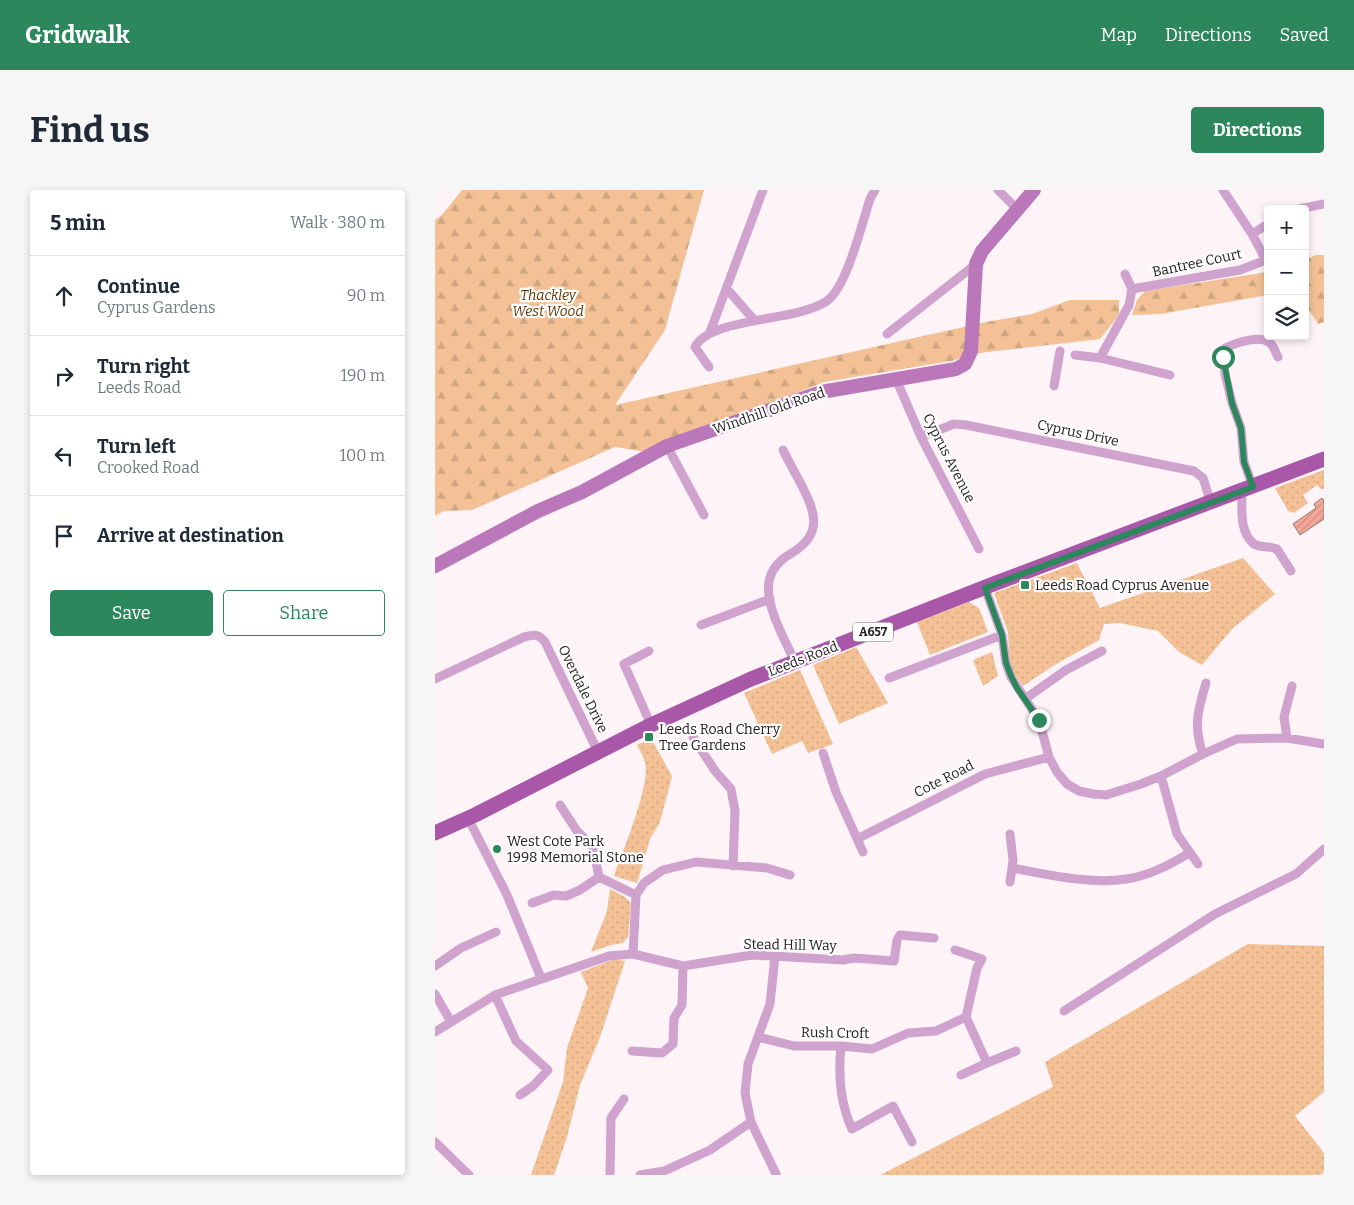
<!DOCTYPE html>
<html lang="en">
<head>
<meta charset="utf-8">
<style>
  body { margin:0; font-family:Bitter,serif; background:#f6f6f7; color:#1f2937 }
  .controls { position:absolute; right:15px; top:15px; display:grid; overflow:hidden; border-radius:5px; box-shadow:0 2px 8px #0003 }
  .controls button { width:45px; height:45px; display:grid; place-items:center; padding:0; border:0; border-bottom:1px solid #e0e1e3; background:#fff; color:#1f2937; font:25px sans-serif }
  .stop { position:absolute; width:15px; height:15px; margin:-11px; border:4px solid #2d875c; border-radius:50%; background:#fff }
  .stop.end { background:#2d875c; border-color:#fff; box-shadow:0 1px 5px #0008 }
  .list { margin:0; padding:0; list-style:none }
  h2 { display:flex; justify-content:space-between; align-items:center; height:65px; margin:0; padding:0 20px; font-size:21px }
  h2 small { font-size:16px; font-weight:400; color:#747a83 }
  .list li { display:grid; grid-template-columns:32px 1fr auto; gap:15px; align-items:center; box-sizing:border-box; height:80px; padding:0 20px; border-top:1px solid #e0e1e3 }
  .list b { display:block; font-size:19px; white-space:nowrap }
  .list p { margin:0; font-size:16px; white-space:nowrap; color:#747a83 }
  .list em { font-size:16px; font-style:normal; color:#747a83 }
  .actions { display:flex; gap:10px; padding:15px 20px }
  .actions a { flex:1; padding:11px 0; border:1px solid #2d875c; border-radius:5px; text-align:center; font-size:18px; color:#2d875c }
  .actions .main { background:#2d875c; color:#fff }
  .icon { flex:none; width:28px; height:28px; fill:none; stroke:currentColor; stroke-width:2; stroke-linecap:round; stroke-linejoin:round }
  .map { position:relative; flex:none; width:889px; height:985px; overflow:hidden; border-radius:5px }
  header { display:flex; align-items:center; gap:30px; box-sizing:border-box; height:70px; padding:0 25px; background:#2d875c; color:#fff }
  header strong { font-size:24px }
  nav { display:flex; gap:28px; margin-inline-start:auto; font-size:18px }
  .intro { display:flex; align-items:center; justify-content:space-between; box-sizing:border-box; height:120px; padding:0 30px }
  h1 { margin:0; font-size:35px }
  .button { padding:12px 22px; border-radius:5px; background:#2d875c; color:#fff; font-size:18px; font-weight:700 }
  main { display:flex; gap:30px; padding:0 30px }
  aside { flex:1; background:#fff; border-radius:5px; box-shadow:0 2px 8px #0003 }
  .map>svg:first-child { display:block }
  .green { fill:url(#green-dots) }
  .forest { fill:url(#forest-firs) }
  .building { fill:url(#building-hatch); stroke:#8b7a77 }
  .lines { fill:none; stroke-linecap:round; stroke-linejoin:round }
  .street { stroke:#d0a2ce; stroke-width:9 }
  .secondary { stroke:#ba77b9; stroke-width:14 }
  .primary { stroke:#a957a9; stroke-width:15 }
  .route { stroke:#2d875c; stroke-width:6 }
  .poi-dot { fill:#2d875c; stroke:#fff; stroke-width:2 }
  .labels { text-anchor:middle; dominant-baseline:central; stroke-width:4.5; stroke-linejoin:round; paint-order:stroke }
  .shield { fill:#fff; stroke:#676364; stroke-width:1 }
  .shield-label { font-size:12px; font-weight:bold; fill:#262022 }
  .street-label { font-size:14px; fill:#262022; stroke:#fff }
  .park-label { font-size:14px; font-style:italic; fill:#633600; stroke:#fff }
  .poi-label { font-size:14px; fill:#262022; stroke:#fff; text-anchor:start }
</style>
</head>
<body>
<header>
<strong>Gridwalk</strong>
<nav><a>Map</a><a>Directions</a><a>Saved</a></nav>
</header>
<div class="intro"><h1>Find us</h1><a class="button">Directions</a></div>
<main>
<aside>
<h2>5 min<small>Walk · 380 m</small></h2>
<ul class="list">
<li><svg class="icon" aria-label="ahead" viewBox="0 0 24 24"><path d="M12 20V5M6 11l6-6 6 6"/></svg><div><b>Continue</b><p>Cyprus Gardens</p></div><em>90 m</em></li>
<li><svg class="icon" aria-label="right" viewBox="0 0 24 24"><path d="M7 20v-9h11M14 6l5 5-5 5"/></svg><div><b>Turn right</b><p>Leeds Road</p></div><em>190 m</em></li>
<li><svg class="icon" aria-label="left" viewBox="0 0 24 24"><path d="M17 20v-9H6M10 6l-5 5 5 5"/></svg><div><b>Turn left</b><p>Crooked Road</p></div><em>100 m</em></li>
<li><svg class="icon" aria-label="arrive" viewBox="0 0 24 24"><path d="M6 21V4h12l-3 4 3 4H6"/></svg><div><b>Arrive at destination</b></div></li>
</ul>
<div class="actions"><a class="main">Save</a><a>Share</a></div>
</aside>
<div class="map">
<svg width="889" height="985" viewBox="0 0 889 985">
  <defs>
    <pattern id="green-dots" width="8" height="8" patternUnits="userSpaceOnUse" patternTransform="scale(1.25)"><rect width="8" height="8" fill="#f3c195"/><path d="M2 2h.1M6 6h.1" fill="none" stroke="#d0a680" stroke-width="1.8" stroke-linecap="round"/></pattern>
    <pattern id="forest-firs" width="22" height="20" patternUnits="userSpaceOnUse" patternTransform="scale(1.25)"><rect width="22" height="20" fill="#f3c195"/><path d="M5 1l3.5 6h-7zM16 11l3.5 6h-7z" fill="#d0a680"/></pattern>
    <pattern id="building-hatch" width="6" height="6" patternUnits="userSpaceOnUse" patternTransform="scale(1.25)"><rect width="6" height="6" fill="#f4a798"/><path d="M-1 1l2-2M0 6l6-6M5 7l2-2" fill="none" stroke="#d18f83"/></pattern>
  </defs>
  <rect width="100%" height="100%" fill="#fef3f6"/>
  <!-- green -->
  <path class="green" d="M889 280V299H886L882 295 868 305 873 313 859 323 853 321 840 298Z
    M808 368 840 404 797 439 767 475 744 462 723 441 685 433 669 434 664 450 621 474 588 496 575 478 573 442 559 403 642 373 665 418Z
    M534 412 544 418 553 442 495 465 482 432Z
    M421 457 453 513 404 534 378 475Z
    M557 462 563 486 548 496 538 470Z
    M365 480 398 554 373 563 367 551 337 564 309 503Z
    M216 548 237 586 225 632 215 649 202 693 179 686C187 662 216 595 210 573 209 567 205 561 202 555Z
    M175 699 190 707 196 713 193 747 188 753 176 755 156 762 172 721Z
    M813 754 889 756V902L860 926 889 963V985H445L618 897 610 872Z
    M180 769 190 771 165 847 145 895 132 947 119 985H96L128 892 132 858 153 798 146 782Z"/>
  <!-- forest -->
  <path class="forest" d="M27 0H269L230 140 180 215 551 132 597 124 635 110H684V125L665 149 545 163 516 171 389 192 211 262 180 257 37 320 9 321 0 326V30L7 25Z
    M881 65H889V132L883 134 870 114V70Z
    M833 82V105L726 124 697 125 702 110 710 101Z"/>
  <!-- building -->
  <path class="building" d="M887 308 889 310V329L865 345 858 334 881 318 879 314Z"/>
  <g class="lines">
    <!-- street -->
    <path class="street" d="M563 0 583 20
      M864 19 889 14
      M817 44 833 34
      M690 84 697 99
      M292 99 320 131
      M275 142 328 0
      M452 144 541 74
      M640 165 665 168 735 185
      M665 168 694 115 697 99 805 80 831 70 817 44 788 0
      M274 177 260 157C275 127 361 132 392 111 412 97 427 33 435 9L440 0
      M461 189 486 247 544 359
      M619 196 625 161
      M486 247 519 234 531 235 759 281 768 288 776 313
      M232 256 269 325
      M348 260C354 272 360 283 366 294 380 322 389 343 357 363 346 369 336 379 334 392 330 416 350 450 360 472
      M818 297 809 272 806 238 797 213 790 184 788 167 790 158C801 153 827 143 837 155 839 158 841 163 843 167
      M807 301C807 317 804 343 819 354 826 358 835 356 842 359L856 381
      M550 398 567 445 571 473 576 487 604 530 614 567 622 582 632 594 644 601 658 604 671 605 706 594 726 586 768 564 802 549 852 548 889 554
      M266 435 335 409
      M214 461 189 474 216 535
      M454 488 567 445
      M0 489 89 447C99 444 104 444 110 452L163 562
      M590 509 631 480 667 461
      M258 547 280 581 296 599 300 621 298 676
      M852 548 849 527 857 496
      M388 563 401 602 428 662
      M768 564C758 536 763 520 771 493
      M726 586 742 644 763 674
      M125 615 142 641 158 657 164 687 201 705
      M33 628 72 705 106 788
      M575 644 578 670 575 692
      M422 649 550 584 614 567
      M577 678C612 684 656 695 691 689 714 686 735 675 754 663
      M97 713 119 705 131 706 145 700 164 687
      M520 760 547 769 542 778 531 827 552 873 581 861
      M198 764 201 705 209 693 228 680 261 672 332 678 355 685
      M340 766 335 814 313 874 310 903 316 932 341 984
      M0 776 26 758 61 742
      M0 804 16 832
      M60 805 81 851 113 880 98 896 85 905
      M629 821 780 724 861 684 889 659
      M0 842 60 805 174 766 198 764 248 776 317 765 408 770 419 768 459 771 462 750 465 745 499 748
      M323 847 359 856H406L437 859 473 843 501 841 531 827
      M406 856C403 885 405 913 417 939L458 916 477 952
      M197 861 227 863 238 854 239 828 247 815 248 776
      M526 885 552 873
      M0 952 34 985
      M175 985 176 928 189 909
      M205 985 229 981 275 960 316 932"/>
    <!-- secondary -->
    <path class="secondary" d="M0 376 103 321 147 302 232 256 386 202 521 179 530 174 536 161 541 74 547 61 599 0"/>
    <!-- primary -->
    <path class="primary" d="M0 643 40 625 216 535 316 489 561 393 889 269"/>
  </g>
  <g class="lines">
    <!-- route -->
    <path class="route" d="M604 530 582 498 576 486 571 473 567 445 550 398 818 297 809 272 806 238 797 213 788 167"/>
  </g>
  <!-- markers -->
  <g class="poi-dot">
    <rect x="585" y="390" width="10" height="10" rx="2.5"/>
    <rect x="209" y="542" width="10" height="10" rx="2.5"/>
    <circle cx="62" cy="659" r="5"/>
  </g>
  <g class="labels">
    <!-- shield labels -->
    <rect class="shield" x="418" y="432.5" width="40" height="19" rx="4"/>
    <g class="shield-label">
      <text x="438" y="442">A657</text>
    </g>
    <!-- street labels -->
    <g class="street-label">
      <text transform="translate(762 73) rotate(-12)">Bantree Court</text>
      <text transform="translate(334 221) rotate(-19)">Windhill Old Road</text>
      <text transform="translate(643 243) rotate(12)">Cyprus Drive</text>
      <text transform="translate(514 268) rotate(63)">Cyprus Avenue</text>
      <text transform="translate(368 469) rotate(-21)">Leeds Road</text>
      <text transform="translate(148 499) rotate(64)">Overdale Drive</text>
      <text transform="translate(509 589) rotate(-27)">Cote Road</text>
      <text transform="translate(355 755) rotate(1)">Stead Hill Way</text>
      <text transform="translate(400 843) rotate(1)">Rush Croft</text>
    </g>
    <!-- park labels -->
    <g class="park-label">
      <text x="113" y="105">Thackley<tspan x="113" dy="16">West Wood</tspan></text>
    </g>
    <!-- poi labels -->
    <g class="poi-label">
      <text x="600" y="395">Leeds Road Cyprus Avenue</text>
      <text x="224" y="539">Leeds Road Cherry<tspan x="224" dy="16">Tree Gardens</tspan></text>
      <text x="72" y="651">West Cote Park<tspan x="72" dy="16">1998 Memorial Stone</tspan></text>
    </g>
  </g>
</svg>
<div class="controls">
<button>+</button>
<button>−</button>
<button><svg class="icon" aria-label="layers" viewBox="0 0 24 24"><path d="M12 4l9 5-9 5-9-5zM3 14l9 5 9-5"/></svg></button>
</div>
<div class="stop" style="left:788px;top:167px"></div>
<div class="stop end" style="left:604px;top:530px"></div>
</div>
</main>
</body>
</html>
